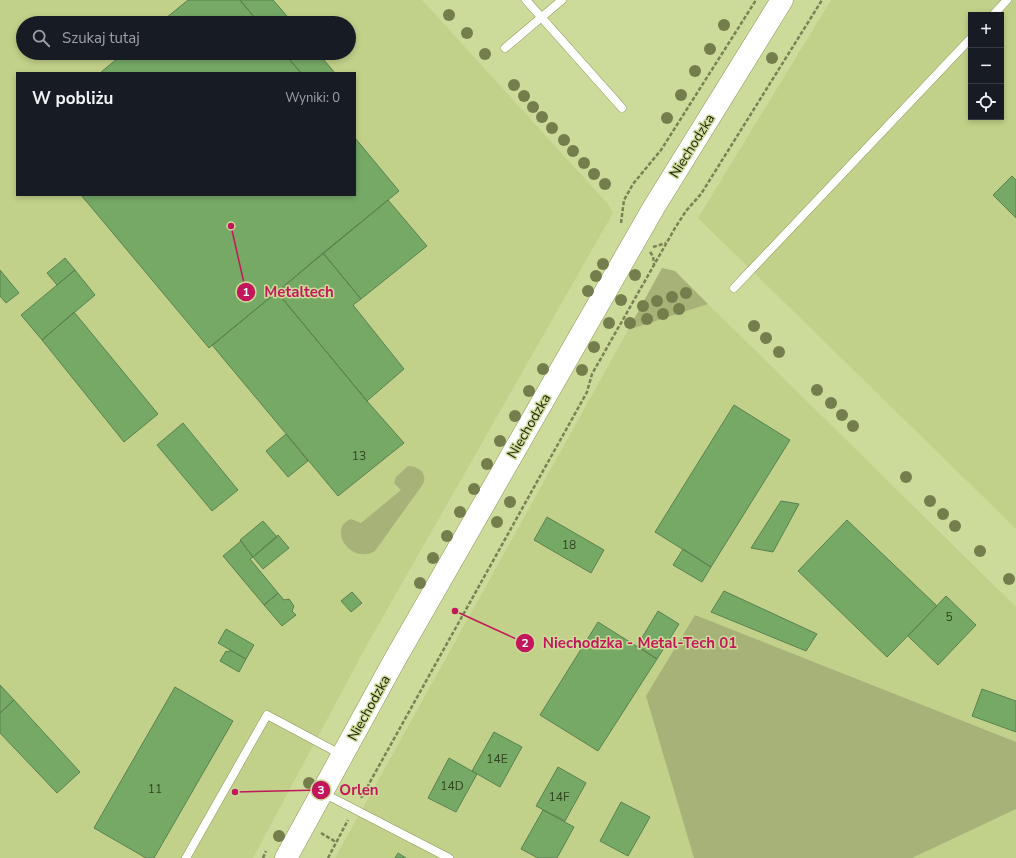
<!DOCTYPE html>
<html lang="pl">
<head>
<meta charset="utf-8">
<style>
  body { margin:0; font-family:"Nunito Sans",sans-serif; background:#20242c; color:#f1f3f6 }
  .controls { position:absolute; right:12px; top:12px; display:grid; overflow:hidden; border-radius:0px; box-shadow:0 2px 6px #0003 }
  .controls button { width:36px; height:36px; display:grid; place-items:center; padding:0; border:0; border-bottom:1px solid #363941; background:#171b24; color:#f1f3f6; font:20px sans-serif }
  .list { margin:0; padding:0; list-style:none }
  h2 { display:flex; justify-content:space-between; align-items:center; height:52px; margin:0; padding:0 16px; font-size:17px }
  h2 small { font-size:13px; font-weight:400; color:#9ea1a6 }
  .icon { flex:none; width:22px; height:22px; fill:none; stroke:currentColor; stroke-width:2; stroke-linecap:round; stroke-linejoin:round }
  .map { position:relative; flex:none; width:1016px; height:858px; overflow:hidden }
  .search { position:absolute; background:#171b24; box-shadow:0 2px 6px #0003; left:16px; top:16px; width:340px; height:44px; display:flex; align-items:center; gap:10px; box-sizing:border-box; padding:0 14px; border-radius:22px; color:#9ea1a6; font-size:15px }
  .panel { position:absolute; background:#171b24; box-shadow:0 2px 6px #0003; left:16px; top:72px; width:340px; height:124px; border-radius:0px }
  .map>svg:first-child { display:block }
  .built { fill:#c2d189; fill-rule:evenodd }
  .green { fill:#a6b278 }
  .building { fill:#76a966; stroke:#5a814e }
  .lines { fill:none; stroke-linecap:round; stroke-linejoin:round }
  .lane-casing { stroke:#8a9758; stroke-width:9 }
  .secondary-casing { stroke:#8a9758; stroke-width:23 }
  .path { stroke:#798254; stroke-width:2.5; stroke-dasharray:4 2; stroke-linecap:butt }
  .lane { stroke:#fff; stroke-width:8 }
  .secondary { stroke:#fff; stroke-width:22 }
  .tree { fill:#747e4d }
  .labels { text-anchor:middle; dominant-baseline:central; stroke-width:3; stroke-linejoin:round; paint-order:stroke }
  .number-label { font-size:12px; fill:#32431f }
  .street-label { font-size:14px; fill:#1c2107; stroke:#cddb9a }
  .leader { fill:none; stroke:#c2185b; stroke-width:1.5 }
  .callout-dot { fill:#c2185b; stroke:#cddb9a; stroke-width:1.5 }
  .mark-label { font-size:12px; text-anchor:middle; font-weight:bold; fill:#fff }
  .callout-label { font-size:15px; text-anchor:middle; font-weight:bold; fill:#c2185b; stroke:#cddb9a; stroke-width:3; stroke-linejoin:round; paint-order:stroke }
</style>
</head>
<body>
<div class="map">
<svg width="1016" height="858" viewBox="0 0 1016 858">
  <rect width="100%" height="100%" fill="#cddb9a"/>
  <!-- built -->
  <path class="built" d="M0 0H422L608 204 613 213 368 643 253 858H0ZM23 23H349V53H23ZM17 73H355V195H17Z
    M831 0H1016V529L698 218ZM971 15H1001V117H971Z
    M708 304 1016 607V858H335L628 330Z"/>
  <!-- green -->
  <path class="green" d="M662 268 675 271 708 304 628 330Z
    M408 466C418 466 428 473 423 484L375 551C350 565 327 528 351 519L361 523 401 490 394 483 396 477Z
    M695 615 1016 742V809L912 858H694L646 696Z"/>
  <!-- building -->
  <path class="building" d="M188 0H240L259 23H160Z
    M240 0H273L293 23H259Z
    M124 53H284L301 73H100Z
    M284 53H318L335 73H301Z
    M355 138 399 191 209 348 81 195H355Z
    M1012 176 1016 180V218L993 195Z
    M388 200 427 246 361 299 323 253Z
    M323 253 361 299 353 305 404 369 367 401 277 292Z
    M65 258 75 270 57 285 47 273Z
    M0 270 19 293 6 303 0 296Z
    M75 270 95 295 42 340 21 315Z
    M277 292 367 401 404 443 338 496 212 345Z
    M74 312 158 414 124 442 42 340Z
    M734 405 790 440 711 567 655 532Z
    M183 423 238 490 212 511 157 445Z
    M286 434 308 461 288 477 266 451Z
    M781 501 799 504 773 552 751 548Z
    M547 517 604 550 591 573 534 540Z
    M847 520 937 606 887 657 798 571Z
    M263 521 277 537 253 557 240 540Z
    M278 535 289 548 263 569 253 557Z
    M241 541 253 557 250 559 278 593 264 605 223 556Z
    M683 549 711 567 702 582 673 565Z
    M724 591 817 634 806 651 711 612Z
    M352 592 362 603 351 612 341 601Z
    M278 593 284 600 289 599 294 606 292 611 296 615 282 626 264 605Z
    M946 596 976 625 938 665 908 636Z
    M658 611 679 624 657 659 637 646Z
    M598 622 657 659 598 751 540 715Z
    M226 629 254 645 246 659 218 643Z
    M230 650 246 659 239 672 220 661 226 651 229 652Z
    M0 685 14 700 0 713Z
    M175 687 233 721 154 858H146L94 828Z
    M982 689 1016 701V732L972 716Z
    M14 700 80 772 57 793 0 733V713Z
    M494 732 522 747 500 787 472 771Z
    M449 758 477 774 456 812 428 798Z
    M558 767 586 783 565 821 536 806Z
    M621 802 650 817 628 856 600 841Z
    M543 810 574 827 557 858H538L521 849Z
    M398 853 406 858H395Z"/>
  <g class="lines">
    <defs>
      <path id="lane" d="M526 0 622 108
        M993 15 1007 0
        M505 48 562 0
        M734 288 971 38
        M323 793 449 858
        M186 858 267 715 342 755"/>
      <path id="secondary" d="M286 858 394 661 654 207 782 0"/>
    </defs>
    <!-- lane casing -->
    <use href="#lane" class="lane-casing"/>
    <!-- secondary casing -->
    <use href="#secondary" class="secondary-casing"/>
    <!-- path -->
    <path class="path" d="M621 223 624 200 633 184 661 150 756 0
      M653 247 666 243
      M650 252 653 256 654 264
      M361 798 587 392 592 374 675 228 686 211 701 194 822 0
      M321 833 336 842
      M263 858 266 851
      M328 858 348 820"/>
    <!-- lane -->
    <use href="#lane" class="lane"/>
    <!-- secondary -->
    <use href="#secondary" class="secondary"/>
  </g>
  <!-- trees -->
  <g class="tree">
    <circle cx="449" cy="15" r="6"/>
    <circle cx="724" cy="25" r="6"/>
    <circle cx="467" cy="33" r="6"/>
    <circle cx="710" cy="49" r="6"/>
    <circle cx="485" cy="54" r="6"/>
    <circle cx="772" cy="58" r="6"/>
    <circle cx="695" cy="71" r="6"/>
    <circle cx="514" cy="85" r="6"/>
    <circle cx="681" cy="95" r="6"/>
    <circle cx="524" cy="96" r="6"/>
    <circle cx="533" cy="107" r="6"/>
    <circle cx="542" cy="117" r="6"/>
    <circle cx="667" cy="118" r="6"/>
    <circle cx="552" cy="128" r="6"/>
    <circle cx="564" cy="140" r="6"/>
    <circle cx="573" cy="151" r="6"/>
    <circle cx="584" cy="163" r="6"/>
    <circle cx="594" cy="174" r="6"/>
    <circle cx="605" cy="184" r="6"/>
    <circle cx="603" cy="264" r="6"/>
    <circle cx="635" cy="275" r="6"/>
    <circle cx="596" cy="276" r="6"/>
    <circle cx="588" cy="291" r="6"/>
    <circle cx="686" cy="293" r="6"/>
    <circle cx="672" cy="297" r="6"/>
    <circle cx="621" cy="300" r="6"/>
    <circle cx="657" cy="301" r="6"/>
    <circle cx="643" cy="306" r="6"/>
    <circle cx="679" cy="309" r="6"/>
    <circle cx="663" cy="314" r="6"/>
    <circle cx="647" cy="319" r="6"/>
    <circle cx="609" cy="323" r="6"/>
    <circle cx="630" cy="323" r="6"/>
    <circle cx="754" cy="326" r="6"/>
    <circle cx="766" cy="338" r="6"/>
    <circle cx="594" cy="347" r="6"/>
    <circle cx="779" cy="352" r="6"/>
    <circle cx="543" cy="369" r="6"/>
    <circle cx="582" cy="370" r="6"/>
    <circle cx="817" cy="390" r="6"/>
    <circle cx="529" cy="391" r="6"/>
    <circle cx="831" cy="403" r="6"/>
    <circle cx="842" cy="415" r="6"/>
    <circle cx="515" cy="416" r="6"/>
    <circle cx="853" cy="426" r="6"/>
    <circle cx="500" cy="441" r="6"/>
    <circle cx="487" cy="464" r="6"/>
    <circle cx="906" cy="477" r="6"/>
    <circle cx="474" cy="489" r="6"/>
    <circle cx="930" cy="501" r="6"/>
    <circle cx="510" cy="502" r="6"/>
    <circle cx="460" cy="512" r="6"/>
    <circle cx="943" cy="514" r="6"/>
    <circle cx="497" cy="522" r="6"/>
    <circle cx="955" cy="526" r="6"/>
    <circle cx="447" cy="536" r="6"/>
    <circle cx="980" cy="551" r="6"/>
    <circle cx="433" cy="558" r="6"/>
    <circle cx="1009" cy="579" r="6"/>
    <circle cx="420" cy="583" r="6"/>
    <circle cx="309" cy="783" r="6"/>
    <circle cx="279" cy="836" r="6"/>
  </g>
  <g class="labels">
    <!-- number labels -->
    <g class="number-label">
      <text x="359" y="456">13</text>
      <text x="569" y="545">18</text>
      <text x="949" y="617">5</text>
      <text x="497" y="759">14E</text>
      <text x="452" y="786">14D</text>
      <text x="155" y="789">11</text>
      <text x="559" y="797">14F</text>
    </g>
    <!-- street labels -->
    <g class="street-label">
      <text transform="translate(692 146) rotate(-58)">Niechodzka</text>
      <text transform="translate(529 426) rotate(-60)">Niechodzka</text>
      <text transform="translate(369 708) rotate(-61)">Niechodzka</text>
    </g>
  </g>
  <!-- callouts -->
  <path class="leader" d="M231 226L246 292M455 611L525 643M235 792L321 790"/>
  <g class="callout-dot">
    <circle cx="231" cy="226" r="4"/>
    <circle cx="455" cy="611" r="4"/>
    <circle cx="235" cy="792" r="4"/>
    <circle cx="246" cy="292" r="10"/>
    <circle cx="525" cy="643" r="10"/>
    <circle cx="321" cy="790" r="10"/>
  </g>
  <g class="mark-label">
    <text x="246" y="296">1</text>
    <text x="525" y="647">2</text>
    <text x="321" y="794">3</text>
  </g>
  <g class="callout-label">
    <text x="299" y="297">Metaltech</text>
    <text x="640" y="648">Niechodzka - Metal-Tech 01</text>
    <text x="359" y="795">Orlen</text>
  </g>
</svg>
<div class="controls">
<button>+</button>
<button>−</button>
<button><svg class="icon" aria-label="locate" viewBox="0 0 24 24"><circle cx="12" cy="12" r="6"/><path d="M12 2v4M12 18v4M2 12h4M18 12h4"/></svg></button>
</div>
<div class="search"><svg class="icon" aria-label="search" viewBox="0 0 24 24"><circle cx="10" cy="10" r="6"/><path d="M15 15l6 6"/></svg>Szukaj tutaj</div>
<section class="panel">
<h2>W pobliżu<small>Wyniki: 0</small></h2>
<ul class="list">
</ul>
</section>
</div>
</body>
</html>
